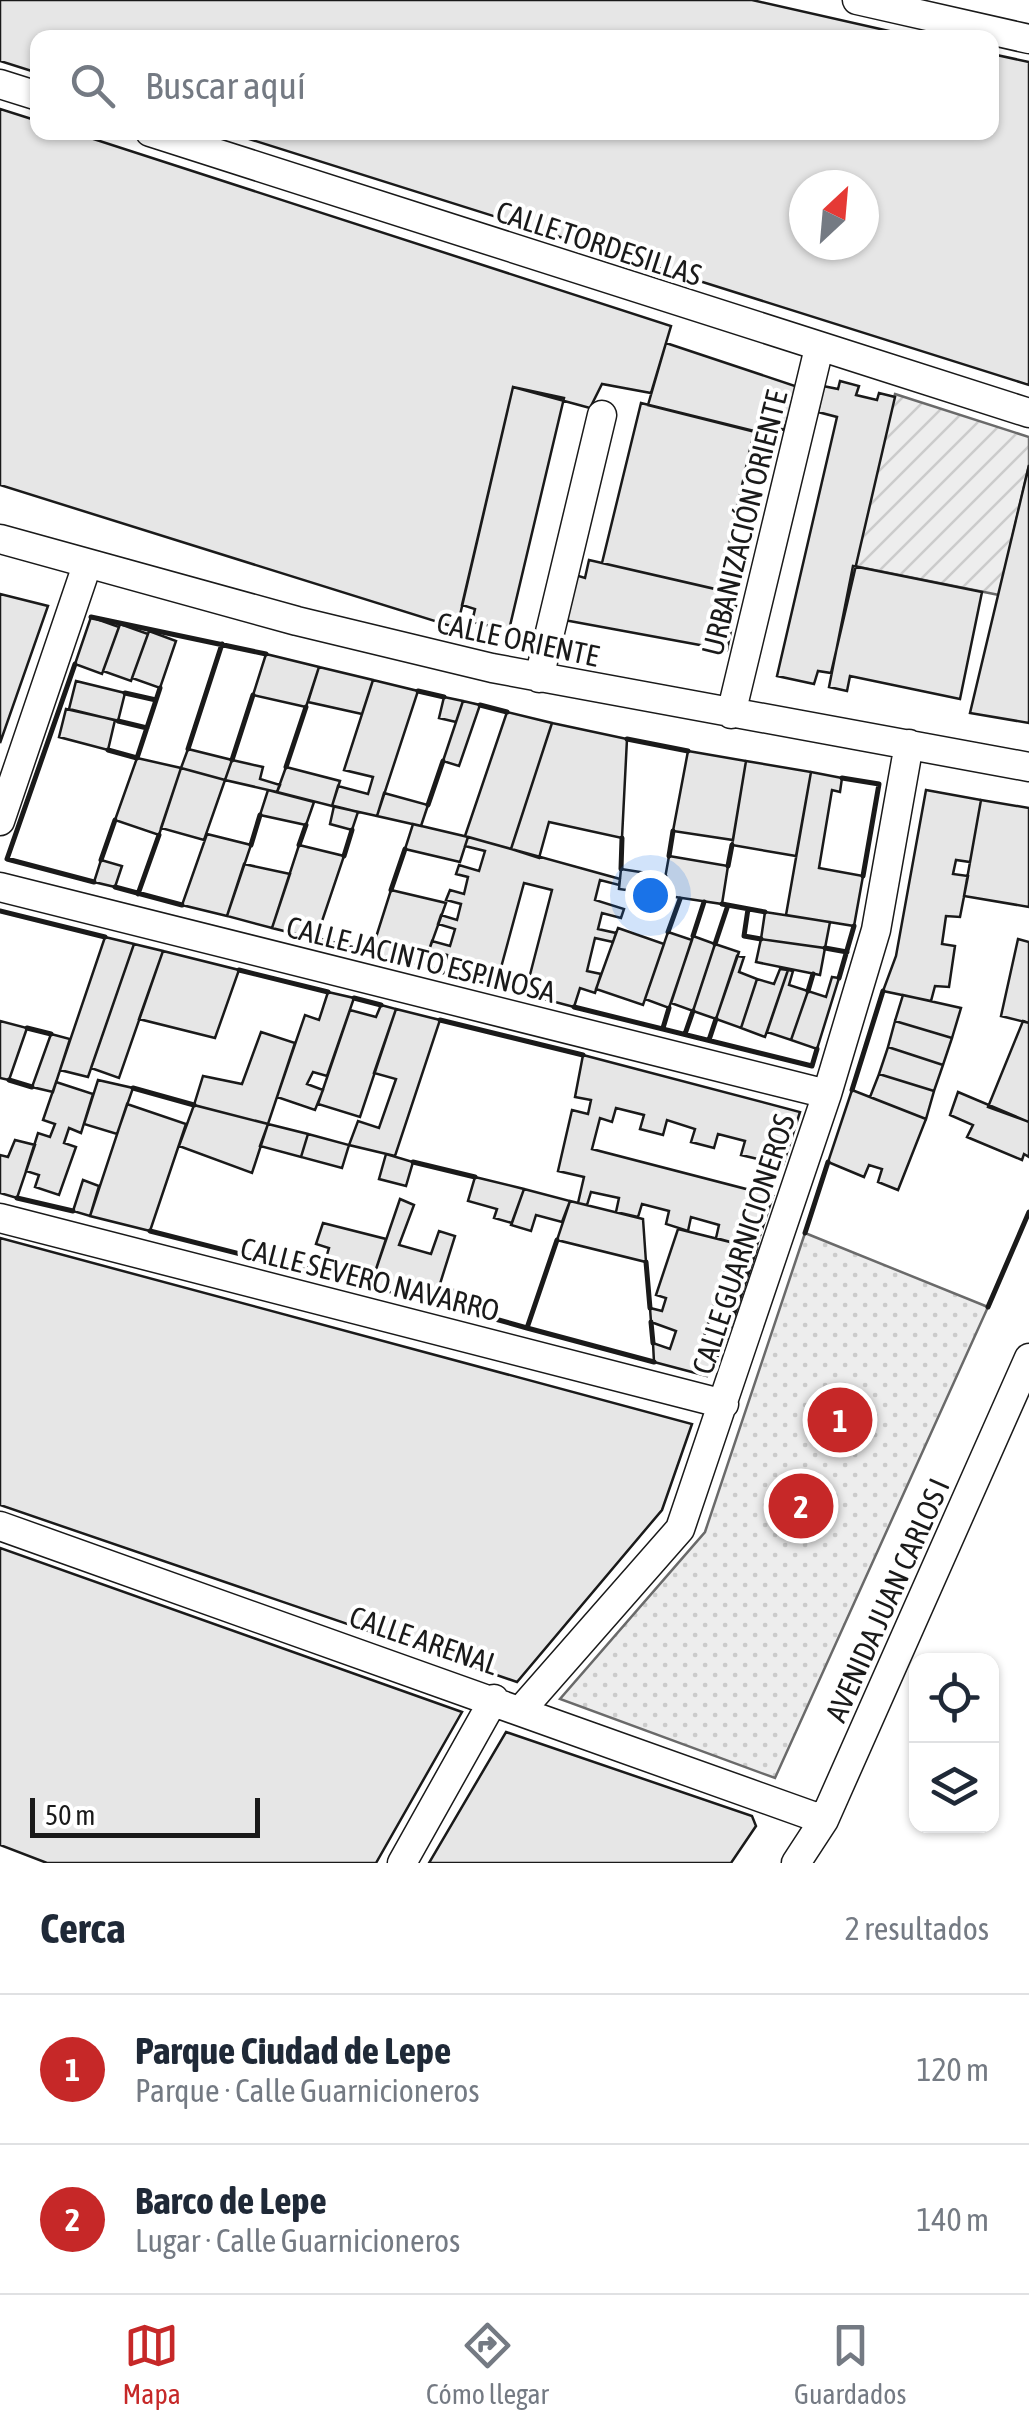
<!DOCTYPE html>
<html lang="es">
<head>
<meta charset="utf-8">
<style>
  body { margin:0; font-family:"Asap Condensed",sans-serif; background:#f2f2f3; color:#1f2937 }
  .controls { position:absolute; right:30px; bottom:30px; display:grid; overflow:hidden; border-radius:20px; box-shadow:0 2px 8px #0004 }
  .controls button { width:90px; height:90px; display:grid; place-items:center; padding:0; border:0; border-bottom:2px solid #e0e1e3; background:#fff; color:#1f2937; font:50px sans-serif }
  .compass { position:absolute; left:789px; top:170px; width:90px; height:90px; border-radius:50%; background:#fff; box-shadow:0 2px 8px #0004; rotate:26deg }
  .scale { position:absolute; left:30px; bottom:25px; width:230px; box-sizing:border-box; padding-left:10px; border:5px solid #1a1a1a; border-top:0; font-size:28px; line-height:35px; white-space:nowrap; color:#1a1a1a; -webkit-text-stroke:8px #fff; paint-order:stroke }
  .you { position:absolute; left:650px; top:895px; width:35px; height:35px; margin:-25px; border:8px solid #fff; border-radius:50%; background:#1a73e8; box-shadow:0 0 0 15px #1a73e833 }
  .badge { display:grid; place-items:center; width:65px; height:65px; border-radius:50%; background:#c62828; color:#fff; font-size:32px; font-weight:700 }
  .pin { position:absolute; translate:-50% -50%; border:5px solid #fff; box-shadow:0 2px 10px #0006 }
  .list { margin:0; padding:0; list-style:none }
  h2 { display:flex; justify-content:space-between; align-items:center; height:130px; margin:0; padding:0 40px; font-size:42px }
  h2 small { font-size:32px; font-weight:400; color:#747a83 }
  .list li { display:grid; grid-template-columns:65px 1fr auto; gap:30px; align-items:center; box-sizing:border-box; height:150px; padding:0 40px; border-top:2px solid #e0e1e3 }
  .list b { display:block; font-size:38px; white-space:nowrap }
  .list p { margin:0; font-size:32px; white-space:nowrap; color:#747a83 }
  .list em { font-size:32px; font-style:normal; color:#747a83 }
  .icon { flex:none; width:55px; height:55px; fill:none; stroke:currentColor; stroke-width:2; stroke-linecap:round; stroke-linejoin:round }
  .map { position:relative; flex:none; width:1029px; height:1863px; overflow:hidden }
  .search { position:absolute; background:#fff; box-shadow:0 2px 8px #0004; left:30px; right:30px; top:30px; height:110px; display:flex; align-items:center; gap:25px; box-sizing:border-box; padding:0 35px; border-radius:20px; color:#747a83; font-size:38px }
  .sheet { height:430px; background:#fff }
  nav { display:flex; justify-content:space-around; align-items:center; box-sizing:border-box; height:140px; border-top:2px solid #e0e1e3; background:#fff; font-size:28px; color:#747a83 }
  nav a { display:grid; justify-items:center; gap:5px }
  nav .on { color:#c62828 }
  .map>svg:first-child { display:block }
  .grass { fill:url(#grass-dots); stroke:#6a6a6a; stroke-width:2.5 }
  .garden { fill:url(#garden-furrows); stroke:#6a6a6a; stroke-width:2.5 }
  .building { fill:#e6e6e6; stroke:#1a1a1a; stroke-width:2.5; fill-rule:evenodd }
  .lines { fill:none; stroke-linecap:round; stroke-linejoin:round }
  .street-casing { stroke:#1a1a1a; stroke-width:31 }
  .street { stroke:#fff; stroke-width:28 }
  .wall { stroke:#1a1a1a; stroke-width:5 }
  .labels { text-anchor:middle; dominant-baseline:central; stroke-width:8; stroke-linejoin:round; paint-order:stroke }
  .street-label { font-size:30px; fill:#1a1a1a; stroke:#fff }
</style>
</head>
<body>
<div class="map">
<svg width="1029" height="1863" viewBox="0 0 1029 1863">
  <defs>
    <pattern id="grass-dots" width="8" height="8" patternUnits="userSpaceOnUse" patternTransform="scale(2.5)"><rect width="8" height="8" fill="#ededed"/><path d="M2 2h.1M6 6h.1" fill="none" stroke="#cbcbcb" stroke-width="1.8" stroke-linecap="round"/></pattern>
    <pattern id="garden-furrows" width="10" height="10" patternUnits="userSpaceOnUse" patternTransform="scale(2.5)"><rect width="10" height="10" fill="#ededed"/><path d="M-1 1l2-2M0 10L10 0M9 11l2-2" fill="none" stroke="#cbcbcb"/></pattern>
  </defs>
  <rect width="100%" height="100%" fill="#fff"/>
  <!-- grass -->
  <path class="grass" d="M805 1233 988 1307 775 1778 560 1699 705 1532Z"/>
  <!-- garden -->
  <path class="garden" d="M895 394 1029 437V465L999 595 854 566Z"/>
  <!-- building -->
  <path class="building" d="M0 0H752L920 38H38V73L0 61Z
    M992 54 1029 62V385L227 132H992ZM804 185H864V245H804Z
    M0 109 38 121V132H72L671 326 651 393 602 384 590 408 513 387 457 628 0 485Z
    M666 343 798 387 784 430 771 425 767 435 648 405Z
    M840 381 859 386 856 395 877 400 879 393 895 397 831 673 818 671 814 684 777 676 837 417 818 412 823 386 838 389Z
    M513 387 564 398 509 630 472 622 475 609 462 605Z
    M641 403 754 431 719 590 602 563Z
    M1029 465V723L970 713Z
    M589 560 724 591 721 603 736 606 727 650 564 620 572 574 585 578Z
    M853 566 982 592 960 699 850 676 847 691 829 687Z
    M0 594 48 606 0 743Z
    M91 617 119 627 102 674 75 664Z
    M120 624 148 634 131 681 103 671Z
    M149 631 176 641 160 688 132 678Z
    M266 654 319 667 306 707 253 695Z
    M319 667 373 680 362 714 308 702Z
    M373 680 418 691 377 816 332 806 338 786 368 794 373 777 344 770Z
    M76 681 125 693 118 721 69 709Z
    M444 697 463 701 456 722 439 718Z
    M463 701 480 705 459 766 443 761Z
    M66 709 115 720 108 750 59 737Z
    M507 712 552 723 511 849 465 836Z
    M552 723 627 739 622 838 549 822 539 858 511 849Z
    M188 749 232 760 225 780 181 768Z
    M688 751 746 761 733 840 673 831Z
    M137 758 181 768 159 835 115 820Z
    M232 760 263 767 260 779 280 785 277 792 225 780Z
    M746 761 811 772 796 856 732 845Z
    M286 767 340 781 332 806 277 792Z
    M181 768 225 780 204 840 161 828Z
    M811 772 842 778 840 792 832 790 819 868 863 876 854 926 786 915Z
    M268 790 314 802 306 825 260 815Z
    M926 790 981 800 970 862 956 860 953 874 968 876 960 917 946 916 942 944 955 946 949 987 935 986 931 1001 883 991 896 956Z
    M384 793 428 805 421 826 377 816Z
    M981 800 1029 808V907L964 896Z
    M334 806 358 812 352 830 330 824Z
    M413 824 468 837 460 862 405 849Z
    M207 834 251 845 227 916 182 905Z
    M468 837 620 879 619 885 600 880 595 900 624 909 621 918 602 913 598 929 616 933 613 942 595 938 587 971 601 974 595 993 580 988 574 1007 525 994 552 890 524 883 496 986 443 972 447 955 429 950 432 941 450 946 455 929 438 924 441 915 457 920 461 904 446 900 450 890 464 894 468 877 456 874 459 865 479 871 485 851 465 846Z
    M299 845 344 856 316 939 272 928Z
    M669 856 728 866 722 904 662 895Z
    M101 860 122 866 115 887 94 882Z
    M244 864 290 874 272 928 227 916Z
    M621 869 666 876 662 895 619 889Z
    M391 890 446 903 423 967 371 953Z
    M765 912 830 922 825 948 761 939Z
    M618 928 664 944 643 1005 596 989Z
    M668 932 692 940 669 1008 645 999Z
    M693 936 715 944 693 1011 671 1003Z
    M105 937 134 944 88 1077 60 1070Z
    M761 939 825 948 820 975 756 962Z
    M1018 939 1029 942V1023L1001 1016Z
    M134 944 163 951 119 1078 91 1068Z
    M715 944 739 952 716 1019 693 1011Z
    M163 951 239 970 215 1038 139 1019Z
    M737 956 744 957 739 972 757 979 741 1028 716 1019Z
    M780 969 788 970 765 1037 741 1028 757 979 774 984Z
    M788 970 793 971 789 985 808 991 791 1040 767 1032Z
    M832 977 839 978 817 1049 791 1040 808 991 826 997Z
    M328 992 354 998 327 1076 313 1072 307 1084 323 1090 315 1110 277 1097 305 1015 319 1020Z
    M903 995 961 1008 952 1038 895 1021Z
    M381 1005 396 1009 360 1117 318 1104 350 1010 376 1017Z
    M396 1009 440 1020 395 1156 349 1145 358 1121 379 1128 396 1079 374 1073Z
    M0 1021 27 1028 9 1080 0 1078Z
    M895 1021 952 1038 943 1065 888 1047Z
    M1023 1021 1029 1023V1122L988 1107Z
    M261 1032 295 1043 268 1124 194 1105 203 1076 242 1084Z
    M51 1034 70 1039 53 1092 32 1087Z
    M888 1047 943 1065 934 1091 879 1074Z
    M583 1055 800 1112 783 1165 776 1164 780 1151 766 1147 762 1160 741 1155 745 1141 718 1134 714 1148 691 1142 695 1129 667 1120 663 1135 640 1129 644 1115 616 1108 612 1122 600 1118 592 1149 773 1196 756 1248 750 1247 754 1233 739 1229 734 1243 716 1238 719 1225 691 1217 688 1231 666 1224 669 1211 642 1204 638 1217 616 1212 619 1198 591 1192 587 1205 578 1203 584 1177 558 1171 572 1110 588 1114 591 1100 575 1097Z
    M879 1074 934 1091 926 1119 870 1097Z
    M98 1080 133 1088 117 1134 84 1124Z
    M56 1082 93 1094 81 1133 69 1128 64 1143 76 1147 59 1195 35 1187 39 1175 26 1171 38 1133 50 1137 55 1124 43 1120Z
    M852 1090 926 1119 898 1190 878 1182 882 1169 869 1165 864 1177 828 1162Z
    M958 1092 1029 1122V1157L1024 1154 1022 1160 967 1137 973 1125 950 1115Z
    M127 1104 186 1124 150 1231 90 1216Z
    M194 1105 268 1124 252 1173 179 1146Z
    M268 1124 308 1134 301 1157 260 1146Z
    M308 1134 349 1145 342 1168 301 1157Z
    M15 1140 35 1145 17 1198 0 1193V1155L8 1157Z
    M386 1154 413 1162 406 1186 379 1179Z
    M475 1177 524 1189 512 1223 494 1218 497 1209 468 1201Z
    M83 1180 99 1186 90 1216 73 1211Z
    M524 1189 570 1201 562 1222 536 1215 531 1231 511 1225Z
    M400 1199 414 1205 399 1245 431 1254 439 1231 455 1236 434 1303 370 1287Z
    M570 1201 643 1219 646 1262 557 1240Z
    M323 1223 386 1239 370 1287 307 1271 312 1258 325 1261 329 1248 316 1244Z
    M678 1229 734 1243 703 1339 723 1346 707 1376 654 1362 653 1343 670 1349 676 1331 651 1322 650 1308 662 1311 666 1298 656 1295Z
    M0 1238 692 1424 662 1510 517 1682 0 1505Z
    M439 1286 487 1299 481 1315 434 1303Z
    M0 1548 462 1712 376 1863H47L0 1845Z
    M506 1732 752 1816 756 1826 731 1863H429Z"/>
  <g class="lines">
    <defs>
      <path id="street" d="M857 0 1029 39
        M0 84 38 96
        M150 132 1029 413
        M0 539 297 621 492 668 1029 767
        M539 678 602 415
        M731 714 819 348
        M0 821 87 565
        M0 887 827 1094
        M0 1218 724 1404
        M0 1526 824 1820
        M522 1709 680 1529 827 1094 876 930 909 744
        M402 1863 494 1699
        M796 1863 824 1820 1029 1358"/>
    </defs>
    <!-- street casing -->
    <use href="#street" class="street-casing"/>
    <!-- street -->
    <use href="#street" class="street"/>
    <!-- wall -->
    <path class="wall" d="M91 617 266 654
      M75 664 7 859 94 882
      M418 691 444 697
      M125 693 156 700
      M480 705 507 712
      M118 721 147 728
      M627 739 688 751
      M188 749 222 644
      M108 750 137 758 160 688
      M232 760 253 695
      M286 767 306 707
      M842 778 879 784 863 876
      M428 805 443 761
      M251 845 260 815
      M299 845 306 825
      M344 856 352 830
      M669 856 673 831
      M101 860 115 820
      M728 866 732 845
      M621 869 622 838
      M115 887 182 905
      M391 890 405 849
      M138 894 159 835
      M722 904 765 912
      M748 909 744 936 761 939
      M0 911 105 937
      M668 932 680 899
      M693 936 704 902
      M316 939 371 953
      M715 944 728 905
      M825 948 847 952
      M423 967 443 972
      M239 970 328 992
      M839 978 854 926
      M496 986 525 994
      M808 991 813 974
      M354 998 381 1005
      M574 1007 812 1066 817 1049
      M440 1020 583 1055
      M27 1028 51 1034
      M663 1028 669 1008
      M685 1034 693 1011
      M709 1040 716 1019
      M9 1080 32 1087
      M133 1088 194 1105
      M852 1090 883 991
      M413 1162 475 1177
      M17 1198 73 1211
      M150 1231 307 1271
      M805 1233 828 1162
      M557 1240 527 1328 654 1362
      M646 1262 650 1308
      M988 1307 1029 1212
      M481 1315 527 1328
      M651 1322 653 1343
      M723 1346 756 1248"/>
  </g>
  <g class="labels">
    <!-- street labels -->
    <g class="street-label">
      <text transform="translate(599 243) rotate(18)">CALLE TORDESILLAS</text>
      <text transform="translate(744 523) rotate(-76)">URBANIZACIÓN ORIENTE</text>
      <text transform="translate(518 639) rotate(12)">CALLE ORIENTE</text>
      <text transform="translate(421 959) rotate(14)">CALLE JACINTO ESPINOSA</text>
      <text transform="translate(743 1244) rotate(-72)">CALLE GUARNICIONEROS</text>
      <text transform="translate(370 1279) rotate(14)">CALLE SEVERO NAVARRO</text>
      <text transform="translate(887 1600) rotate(-66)">AVENIDA JUAN CARLOS I</text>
      <text transform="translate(424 1640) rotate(19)">CALLE ARENAL</text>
    </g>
  </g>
</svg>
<div class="controls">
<button><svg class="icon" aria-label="locate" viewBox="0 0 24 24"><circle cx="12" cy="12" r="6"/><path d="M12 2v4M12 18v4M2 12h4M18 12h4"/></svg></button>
<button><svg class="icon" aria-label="layers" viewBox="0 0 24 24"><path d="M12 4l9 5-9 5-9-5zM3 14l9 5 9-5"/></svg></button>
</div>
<svg class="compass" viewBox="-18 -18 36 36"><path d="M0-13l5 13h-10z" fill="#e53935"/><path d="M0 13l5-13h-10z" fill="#747a83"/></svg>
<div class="scale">50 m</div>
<div class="you"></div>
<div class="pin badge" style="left:840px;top:1420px">1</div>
<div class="pin badge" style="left:801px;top:1506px">2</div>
<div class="search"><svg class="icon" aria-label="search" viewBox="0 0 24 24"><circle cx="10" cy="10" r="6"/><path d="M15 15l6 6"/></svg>Buscar aquí</div>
</div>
<section class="sheet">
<h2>Cerca<small>2 resultados</small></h2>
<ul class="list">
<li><span class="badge">1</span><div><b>Parque Ciudad de Lepe</b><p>Parque · Calle Guarnicioneros</p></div><em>120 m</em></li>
<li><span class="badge">2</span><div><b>Barco de Lepe</b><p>Lugar · Calle Guarnicioneros</p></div><em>140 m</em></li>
</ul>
</section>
<nav>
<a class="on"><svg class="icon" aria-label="map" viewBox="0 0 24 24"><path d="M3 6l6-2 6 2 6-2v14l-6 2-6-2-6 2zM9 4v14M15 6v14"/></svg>Mapa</a>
<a><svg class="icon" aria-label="directions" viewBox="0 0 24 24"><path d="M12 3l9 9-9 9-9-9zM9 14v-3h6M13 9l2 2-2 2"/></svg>Cómo llegar</a>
<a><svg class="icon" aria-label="saved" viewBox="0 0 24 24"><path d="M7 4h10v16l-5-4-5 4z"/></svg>Guardados</a>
</nav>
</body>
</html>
